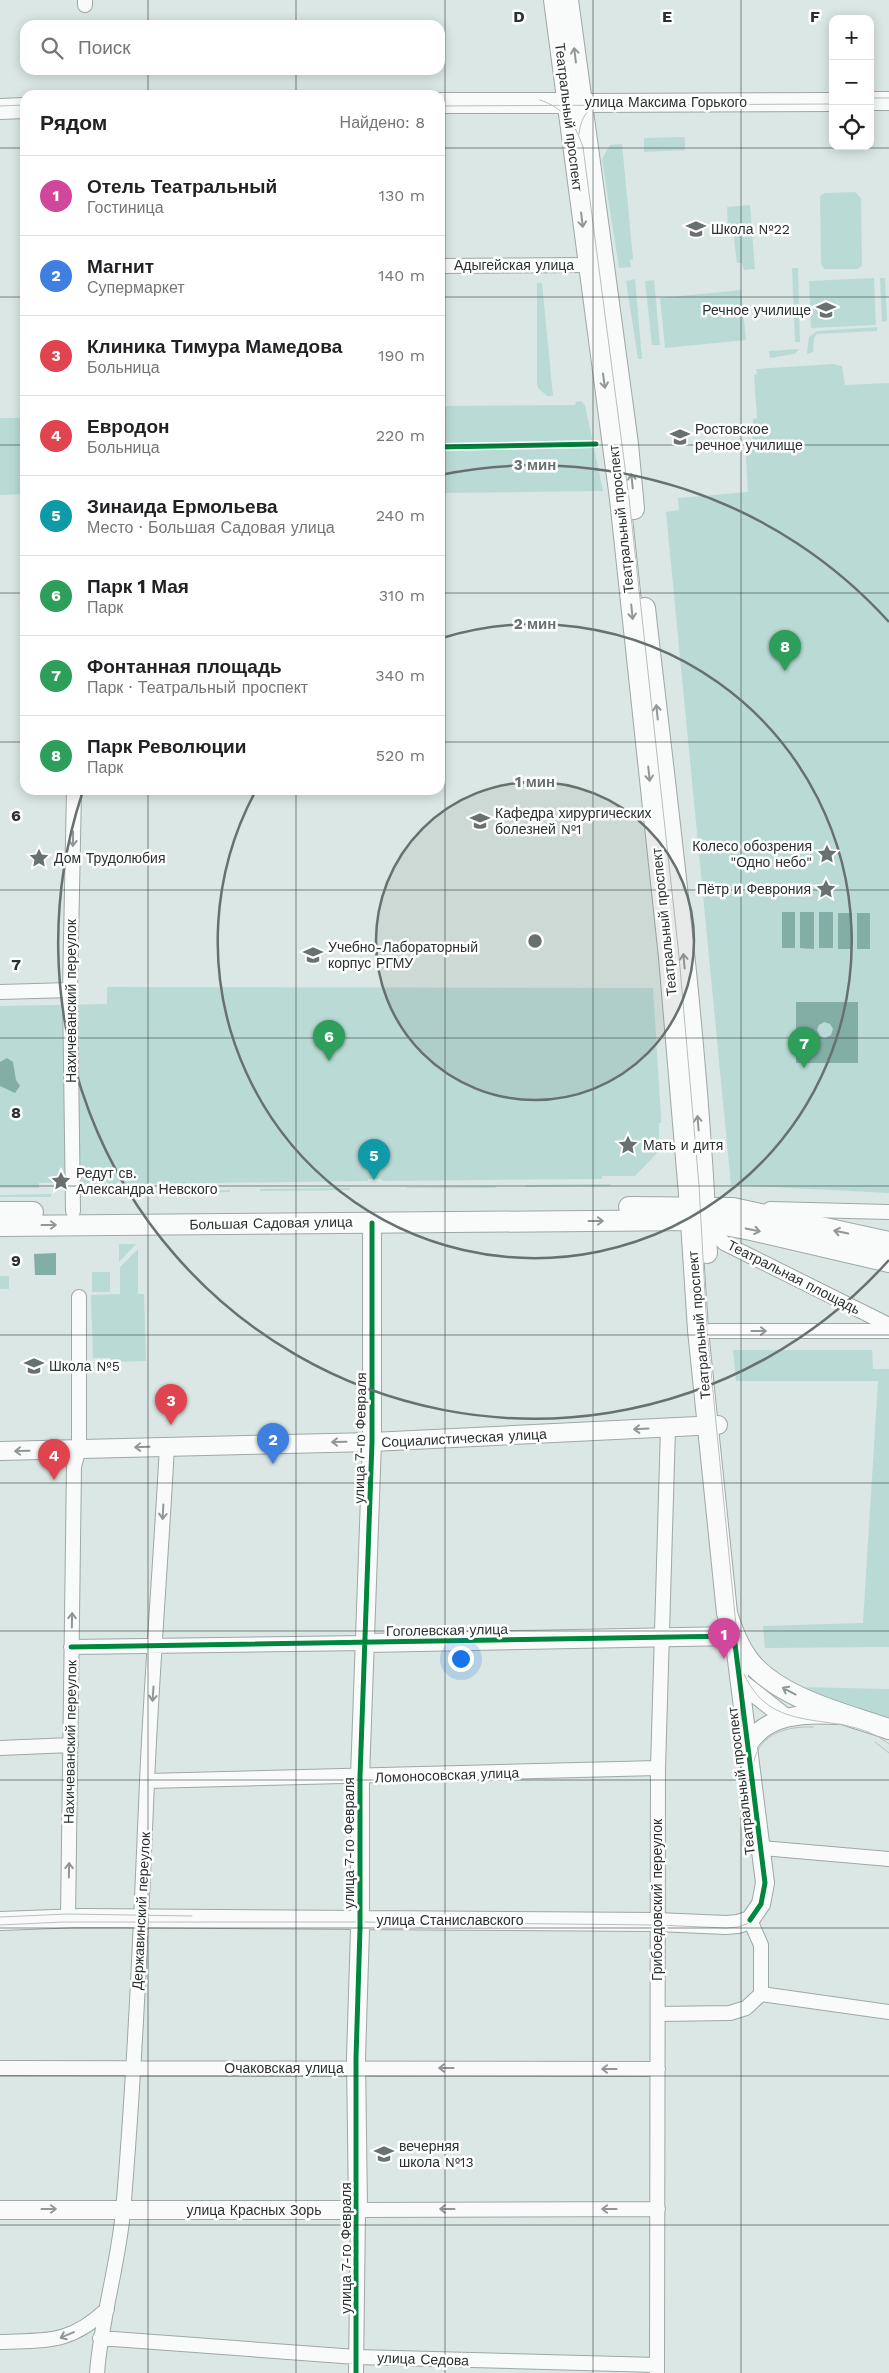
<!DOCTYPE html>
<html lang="ru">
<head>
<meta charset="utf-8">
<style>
  body { margin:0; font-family:"Work Sans",sans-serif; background:#f2f2f2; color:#202124 }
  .controls { position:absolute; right:15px; top:15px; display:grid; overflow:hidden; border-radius:10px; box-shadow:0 2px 12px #0003 }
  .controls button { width:45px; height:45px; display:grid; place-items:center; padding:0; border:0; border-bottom:1px solid #e0e0e0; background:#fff; color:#202124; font:25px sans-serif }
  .you { position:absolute; left:460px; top:1658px; width:18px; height:18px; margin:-12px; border:4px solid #fff; border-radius:50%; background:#1a73e8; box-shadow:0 0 0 8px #1a73e833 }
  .badge { display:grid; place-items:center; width:32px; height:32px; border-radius:50%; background:#67716f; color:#fff; font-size:16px; font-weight:700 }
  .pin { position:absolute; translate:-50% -41px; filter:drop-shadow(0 1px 2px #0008) }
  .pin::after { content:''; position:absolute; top:26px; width:18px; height:15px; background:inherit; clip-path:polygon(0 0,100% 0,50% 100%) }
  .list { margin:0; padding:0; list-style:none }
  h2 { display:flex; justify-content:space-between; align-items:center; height:65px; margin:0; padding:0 20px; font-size:21px }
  h2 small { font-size:16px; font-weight:400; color:#757577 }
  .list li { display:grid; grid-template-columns:32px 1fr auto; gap:15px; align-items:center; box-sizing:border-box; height:80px; padding:0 20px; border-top:1px solid #e0e0e0 }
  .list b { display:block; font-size:19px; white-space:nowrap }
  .list p { margin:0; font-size:16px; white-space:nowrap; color:#757577 }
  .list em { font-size:16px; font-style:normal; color:#757577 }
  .icon { flex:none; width:28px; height:28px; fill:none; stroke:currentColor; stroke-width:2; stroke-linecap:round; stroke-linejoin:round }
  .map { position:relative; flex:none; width:889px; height:2373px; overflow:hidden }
  .search { position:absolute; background:#fff; box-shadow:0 2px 12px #0003; left:20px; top:20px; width:425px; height:55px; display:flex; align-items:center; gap:12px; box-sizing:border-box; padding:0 18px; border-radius:15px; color:#757577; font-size:19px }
  .panel { position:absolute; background:#fff; box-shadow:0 2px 12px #0003; left:20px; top:90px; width:425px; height:705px; border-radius:15px }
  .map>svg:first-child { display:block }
  .green { fill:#badbd5 }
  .water { fill:#83aea6; fill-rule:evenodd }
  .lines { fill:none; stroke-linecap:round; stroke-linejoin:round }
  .minor-casing { stroke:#9ea8a6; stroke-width:16 }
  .tertiary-casing { stroke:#9ea8a6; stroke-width:20 }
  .secondary-casing { stroke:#9ea8a6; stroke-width:22 }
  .minor { stroke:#f9fbfb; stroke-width:14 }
  .tertiary { stroke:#f9fbfb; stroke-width:18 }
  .secondary { stroke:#f9fbfb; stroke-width:20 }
  .tram { stroke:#bbbebe; stroke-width:1 }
  .cycleway-casing { stroke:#fff; stroke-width:8 }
  .cycleway { stroke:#00873e; stroke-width:5 }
  .oneway { stroke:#919696 }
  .grid { fill:none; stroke:#293230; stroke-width:1; stroke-opacity:0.55 }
  .ring { fill:none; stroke:#67716f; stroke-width:2.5 }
  .labels { text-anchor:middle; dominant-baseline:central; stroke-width:5; stroke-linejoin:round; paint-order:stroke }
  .street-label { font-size:14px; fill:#293230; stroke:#fff }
  .poi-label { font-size:14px; fill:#293230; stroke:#fff; text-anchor:start }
  .grid-label { font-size:16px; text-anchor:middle; font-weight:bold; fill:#293230; stroke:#fff; stroke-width:5; stroke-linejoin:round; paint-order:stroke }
  .centre { fill:#67716f; stroke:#fff; stroke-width:2.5 }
  .ring-label { font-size:15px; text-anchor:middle; font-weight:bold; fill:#67716f; stroke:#fff; stroke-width:5; stroke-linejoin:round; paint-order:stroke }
</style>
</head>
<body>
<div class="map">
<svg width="889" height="2373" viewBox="0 0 889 2373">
  <rect width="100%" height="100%" fill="#dae7e4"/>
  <!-- green -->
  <path class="green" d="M685 137V150L644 152V138Z
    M622 144 633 259 630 260 631 267 619 268 602 159 610 145Z
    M855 192 861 198 862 266 857 269H824L821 264 820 196 825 193Z
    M750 205 755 269 744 270 742 263H737L733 232H728L727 207Z
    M792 268H798L800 342H795Z
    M874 278 876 325 811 328 809 281Z
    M880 278H885L887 321 882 322Z
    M635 279 642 359H638L626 281Z
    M654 280 660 345H652L645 281Z
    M537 283H542L553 396H547L538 388 537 384Z
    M741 290 746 340 665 348 660 298Z
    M877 327V331L817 334 814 338 813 352 807 354 809 337 817 331Z
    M799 349 795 354 770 358 769 351Z
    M833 364 842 366 845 385 889 383V1193L731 1185 666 512 679 510 678 498 748 492 745 443 752 442 753 419 757 418 754 375 757 374 756 369Z
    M581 401 585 405 603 491 440 493V406L575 405 576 402Z
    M0 418H25V494L0 495Z
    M107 987 653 988 661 1117V1123H659V1151L635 1176H602V1179L382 1181 381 1179H368V1181L123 1184V1182H117V1188H83V1182L39 1183V1188H0V1006L107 1004Z
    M610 1184 611 1186 526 1187V1185Z
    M495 1186 496 1188H407V1187Z
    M350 1188V1190L260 1191V1189Z
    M230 1190V1192L152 1193V1191Z
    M51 1194V1197H0V1195Z
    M119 1244H136L119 1262Z
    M138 1249V1294H144L146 1361 111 1362 110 1358H93L91 1295 120 1294V1267Z
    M92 1272H110V1292H92Z
    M0 1276H9V1289H0Z
    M733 1350H872L873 1369H889V1647L765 1648 763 1626 863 1623 878 1381H736Z
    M798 1687 889 1689V1718L805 1691Z"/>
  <!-- water -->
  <path class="water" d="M782 912H795V948H782Z
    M800 912H814V949L800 948Z
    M819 912H833V948H819Z
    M838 913H852V949H838Z
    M857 913H870V949H857Z
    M796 1002H858V1063H796ZM824 1022 830 1024 833 1029 831 1035 825 1038 820 1036 817 1030 819 1025Z
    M7 1058 13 1062 16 1080 20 1086 15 1093 0 1086V1062Z
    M56 1253V1275H35L34 1254Z"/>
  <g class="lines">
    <defs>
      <path id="minor" d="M85 0V5
        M440 266 588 265
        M0 992 70 990
        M770 1209 889 1212
        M73 1211 70 990 74 790
        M705 1221 724 1243 889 1325
        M710 1331H889
        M71 1647 367 1643
        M0 1748 71 1745
        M147 1781 658 1768
        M761 1848 889 1859
        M68 1919 74 1466 79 1449V1297
        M750 1920 761 1945V1994
        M658 2014 730 2013 746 2008 761 1994 889 2012
        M0 2068 658 2069
        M100 2338 356 2357 657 2365
        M0 2342C48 2340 70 2344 107 2309
        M97 2373C101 2319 118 2266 123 2212 135 2069 141 1925 147 1782 152 1670 161 1558 167 1446
        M356 2373 358 2210 658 2209
        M657 2373 658 1768 668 1428"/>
      <path id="tertiary" d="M870 101H889
        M583 103 833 102
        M0 1451 372 1442 718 1425
        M740 1682 786 1718
        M748 1745C766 1714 805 1713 837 1715
        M0 1921 82 1918 361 1920 657 1922 726 1925 738 1924 750 1920 761 1904 765 1883 734 1636 367 1643
        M0 2210H358L356 2058 360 1929V1777L372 1442V1223"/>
      <path id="secondary" d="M554 0 620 499 669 957 690 1206 698 1330 727 1613C732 1630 738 1645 748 1659 777 1698 845 1714 889 1729
        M568 0 628 444 634 509
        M440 103H578
        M0 109 25 108
        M645 608C669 822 698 1037 707 1253
        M629 1207 733 1208 889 1242
        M0 1212H33
        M0 1226 698 1220 751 1230 889 1262"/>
    </defs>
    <!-- minor casing -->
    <use href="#minor" class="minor-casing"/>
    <!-- tertiary casing -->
    <use href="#tertiary" class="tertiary-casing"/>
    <!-- secondary casing -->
    <use href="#secondary" class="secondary-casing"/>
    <!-- minor -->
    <use href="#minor" class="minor"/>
    <!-- tertiary -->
    <use href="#tertiary" class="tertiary"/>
    <!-- secondary -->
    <use href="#secondary" class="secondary"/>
    <!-- tram -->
    <path class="tram" d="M870 98H889
      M0 106 25 105
      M440 106 833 104
      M579 134C581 114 592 102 612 100
      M744 1674C774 1741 841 1706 889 1744
      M875 1742 889 1753
      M754 1761C760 1733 788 1726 813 1727
      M0 1917 68 1914 192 1916
      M0 1925 64 1922H361L657 1925 726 1928 738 1927 752 1922 763 1905 767 1892 737 1636 707 1331 699 1185 679 956 629 498 583 147C575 124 564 108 540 100"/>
    <defs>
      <path id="cycleway" d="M440 447 596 444
        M71 1647 734 1636 765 1883 761 1904 750 1920
        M356 2373V2058L360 1929V1777L372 1442V1223"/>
    </defs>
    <!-- cycleway casing -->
    <use href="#cycleway" class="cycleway-casing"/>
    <!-- cycleway -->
    <use href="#cycleway" class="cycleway"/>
  </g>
  <!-- one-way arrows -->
  <defs><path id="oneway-shaft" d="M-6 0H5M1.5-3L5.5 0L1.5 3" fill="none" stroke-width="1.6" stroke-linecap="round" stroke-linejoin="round" transform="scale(1.25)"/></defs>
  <g class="oneway">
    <use href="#oneway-shaft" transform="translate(575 55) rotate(-97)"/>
    <use href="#oneway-shaft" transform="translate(582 220) rotate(83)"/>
    <use href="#oneway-shaft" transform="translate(604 381) rotate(82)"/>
    <use href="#oneway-shaft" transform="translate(632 481) rotate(-96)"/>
    <use href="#oneway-shaft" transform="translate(632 612) rotate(84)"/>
    <use href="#oneway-shaft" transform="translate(657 712) rotate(-96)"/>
    <use href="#oneway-shaft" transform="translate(649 774) rotate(84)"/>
    <use href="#oneway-shaft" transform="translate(73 839) rotate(91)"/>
    <use href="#oneway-shaft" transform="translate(684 961) rotate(-95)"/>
    <use href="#oneway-shaft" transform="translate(698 1123) rotate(-95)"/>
    <use href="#oneway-shaft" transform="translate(596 1221)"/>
    <use href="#oneway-shaft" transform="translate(49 1225)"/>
    <use href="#oneway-shaft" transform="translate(753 1230) rotate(12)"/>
    <use href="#oneway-shaft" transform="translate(841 1232) rotate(-168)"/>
    <use href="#oneway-shaft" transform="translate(759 1331)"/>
    <use href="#oneway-shaft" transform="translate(641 1429) rotate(177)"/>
    <use href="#oneway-shaft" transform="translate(339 1442) rotate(179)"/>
    <use href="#oneway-shaft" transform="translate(142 1447) rotate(178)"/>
    <use href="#oneway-shaft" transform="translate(22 1451) rotate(179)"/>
    <use href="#oneway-shaft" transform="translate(163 1512) rotate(93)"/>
    <use href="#oneway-shaft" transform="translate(72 1620) rotate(-89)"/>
    <use href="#oneway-shaft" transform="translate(789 1691) rotate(-152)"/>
    <use href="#oneway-shaft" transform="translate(153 1694) rotate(94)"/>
    <use href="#oneway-shaft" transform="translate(69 1870) rotate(-89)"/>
    <use href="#oneway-shaft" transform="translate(446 2068) rotate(-180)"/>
    <use href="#oneway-shaft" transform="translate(609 2069) rotate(-180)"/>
    <use href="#oneway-shaft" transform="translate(49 2209)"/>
    <use href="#oneway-shaft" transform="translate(447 2209) rotate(180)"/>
    <use href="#oneway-shaft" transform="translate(609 2209) rotate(180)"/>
    <use href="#oneway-shaft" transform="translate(67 2335) rotate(157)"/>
  </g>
  <!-- grid -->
  <path class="grid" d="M148 0V25M296 0V25M445 0V2373M593 0V2373M741 0V2373M148 70V95M296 70V95M0 148H25M440 148H889M0 297H25M440 297H889M0 445H25M440 445H889M0 593H25M440 593H889M0 742H25M440 742H889M148 790V2373M296 790V2373M0 890H889M0 1038H889M0 1186H889M0 1335H889M0 1483H889M0 1631H889M0 1780H889M0 1928H889M0 2076H889M0 2225H889"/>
  <!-- distance rings -->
  <circle cx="535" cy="941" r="159" fill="#67716f" fill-opacity=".12"/>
  <g class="ring">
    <circle cx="535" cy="941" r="159"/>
    <path d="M442 638A317 317 0 1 1 255 792"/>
    <path d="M889 1260A476 476 0 0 1 82 794M440 475A476 476 0 0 1 889 622"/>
  </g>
  <!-- icons -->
  <defs>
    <symbol id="school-bare" viewBox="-9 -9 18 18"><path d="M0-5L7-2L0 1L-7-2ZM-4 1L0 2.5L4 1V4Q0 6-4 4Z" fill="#67716f" stroke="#fff" stroke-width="2.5" paint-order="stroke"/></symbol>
    <symbol id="university-bare" viewBox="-9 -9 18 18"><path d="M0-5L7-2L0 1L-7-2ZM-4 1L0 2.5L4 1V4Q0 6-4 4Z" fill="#67716f" stroke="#fff" stroke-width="2.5" paint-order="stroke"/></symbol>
    <symbol id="sight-bare" viewBox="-9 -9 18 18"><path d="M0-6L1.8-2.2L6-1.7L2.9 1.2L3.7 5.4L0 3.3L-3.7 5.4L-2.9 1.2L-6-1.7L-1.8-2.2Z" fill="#67716f" stroke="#fff" stroke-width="2.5" paint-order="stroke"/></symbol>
  </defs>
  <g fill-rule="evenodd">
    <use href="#school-bare" x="682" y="215" width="28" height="28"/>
    <use href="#school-bare" x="812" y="296" width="28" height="28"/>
    <use href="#university-bare" x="666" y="423" width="28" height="28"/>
    <use href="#university-bare" x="466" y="807" width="28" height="28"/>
    <use href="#sight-bare" x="813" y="840" width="28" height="28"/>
    <use href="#sight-bare" x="25" y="844" width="28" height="28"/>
    <use href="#sight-bare" x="812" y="875" width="28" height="28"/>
    <use href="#university-bare" x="299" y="941" width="28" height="28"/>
    <use href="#sight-bare" x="614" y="1131" width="28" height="28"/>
    <use href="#sight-bare" x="47" y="1167" width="28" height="28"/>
    <use href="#school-bare" x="20" y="1352" width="28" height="28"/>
    <use href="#school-bare" x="370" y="2140" width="28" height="28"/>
  </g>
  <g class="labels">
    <!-- street labels -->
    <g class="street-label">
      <text x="666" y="102">улица Максима Горького</text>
      <text transform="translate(569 117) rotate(83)">Театральный проспект</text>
      <text x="514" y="265">Адыгейская улица</text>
      <text transform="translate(621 519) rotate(-96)">Театральный проспект</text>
      <text transform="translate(664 922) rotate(-96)">Театральный проспект</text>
      <text transform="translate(71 1001) rotate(-90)">Нахичеванский переулок</text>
      <text transform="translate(271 1223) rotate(-1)">Большая Садовая улица</text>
      <text transform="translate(794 1277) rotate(27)">Театральная площадь</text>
      <text transform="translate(699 1325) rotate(-95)">Театральный проспект</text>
      <text transform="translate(360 1438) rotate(-89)">улица 7-го Февраля</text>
      <text transform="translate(464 1438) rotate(-3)">Социалистическая улица</text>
      <text transform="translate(447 1630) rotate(-1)">Гоголевская улица</text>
      <text transform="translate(70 1742) rotate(-89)">Нахичеванский переулок</text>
      <text transform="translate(447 1775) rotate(-2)">Ломоносовская улица</text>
      <text transform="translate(741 1781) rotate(-97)">Театральный проспект</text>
      <text transform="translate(349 1843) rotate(-90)">улица 7-го Февраля</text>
      <text transform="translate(657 1900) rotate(-90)">Грибоедовский переулок</text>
      <text transform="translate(141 1911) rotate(-87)">Державинский переулок</text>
      <text x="450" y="1920">улица Станиславского</text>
      <text x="284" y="2068">Очаковская улица</text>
      <text x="254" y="2210">улица Красных Зорь</text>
      <text transform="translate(346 2248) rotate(-90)">улица 7-го Февраля</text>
      <text transform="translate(423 2359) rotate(2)">улица Седова</text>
    </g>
    <!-- poi labels -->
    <g class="poi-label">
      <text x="711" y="229">Школа №22</text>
      <text x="811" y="310" text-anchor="end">Речное училище</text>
      <text x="695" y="429">Ростовское<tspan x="695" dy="16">речное училище</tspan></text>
      <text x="495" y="813">Кафедра хирургических<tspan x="495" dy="16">болезней №1</tspan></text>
      <text x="812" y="846" text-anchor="end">Колесо обозрения<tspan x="812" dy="16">"Одно небо"</tspan></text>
      <text x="54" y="858">Дом Трудолюбия</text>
      <text x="811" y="889" text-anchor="end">Пётр и Феврония</text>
      <text x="328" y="947">Учебно-Лабораторный<tspan x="328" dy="16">корпус РГМУ</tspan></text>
      <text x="643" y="1145">Мать и дитя</text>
      <text x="76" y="1173">Редут св.<tspan x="76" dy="16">Александра Невского</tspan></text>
      <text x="49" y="1366">Школа №5</text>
      <text x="399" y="2146">вечерняя<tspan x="399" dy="16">школа №13</tspan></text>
    </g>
  </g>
  <g class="grid-label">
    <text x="519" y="22">D</text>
    <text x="667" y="22">E</text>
    <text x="815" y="22">F</text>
    <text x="16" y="821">6</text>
    <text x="16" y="970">7</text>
    <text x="16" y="1118">8</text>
    <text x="16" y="1266">9</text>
  </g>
  <circle cx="535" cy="941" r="8" class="centre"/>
  <g class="ring-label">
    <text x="535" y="470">3 мин</text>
    <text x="535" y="629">2 мин</text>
    <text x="535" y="787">1 мин</text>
  </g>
</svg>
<div class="controls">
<button>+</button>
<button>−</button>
<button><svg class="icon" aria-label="locate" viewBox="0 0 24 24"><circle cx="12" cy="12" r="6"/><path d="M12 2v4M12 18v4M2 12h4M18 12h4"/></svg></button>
</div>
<div class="you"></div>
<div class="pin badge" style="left:724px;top:1659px;background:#d1479c">1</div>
<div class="pin badge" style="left:273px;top:1464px;background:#3f7fe0">2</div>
<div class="pin badge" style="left:171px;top:1425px;background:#e0444e">3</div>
<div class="pin badge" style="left:54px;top:1480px;background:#e0444e">4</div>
<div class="pin badge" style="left:374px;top:1180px;background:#0f9aa8">5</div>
<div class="pin badge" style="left:329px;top:1061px;background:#2e9e5b">6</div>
<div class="pin badge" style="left:804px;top:1068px;background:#2e9e5b">7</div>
<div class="pin badge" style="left:785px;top:671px;background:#2e9e5b">8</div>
<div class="search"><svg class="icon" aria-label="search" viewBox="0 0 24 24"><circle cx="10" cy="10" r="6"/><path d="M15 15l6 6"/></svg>Поиск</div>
<section class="panel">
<h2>Рядом<small>Найдено: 8</small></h2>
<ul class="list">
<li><span class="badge" style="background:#d1479c">1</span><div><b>Отель Театральный</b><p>Гостиница</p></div><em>130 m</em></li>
<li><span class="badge" style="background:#3f7fe0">2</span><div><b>Магнит</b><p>Супермаркет</p></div><em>140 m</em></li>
<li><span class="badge" style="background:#e0444e">3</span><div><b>Клиника Тимура Мамедова</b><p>Больница</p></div><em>190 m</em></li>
<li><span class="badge" style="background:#e0444e">4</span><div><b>Евродон</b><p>Больница</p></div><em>220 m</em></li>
<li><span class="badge" style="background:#0f9aa8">5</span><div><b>Зинаида Ермольева</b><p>Место · Большая Садовая улица</p></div><em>240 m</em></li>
<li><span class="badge" style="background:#2e9e5b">6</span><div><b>Парк 1 Мая</b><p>Парк</p></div><em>310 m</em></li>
<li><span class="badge" style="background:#2e9e5b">7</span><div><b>Фонтанная площадь</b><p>Парк · Театральный проспект</p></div><em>340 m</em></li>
<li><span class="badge" style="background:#2e9e5b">8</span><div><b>Парк Революции</b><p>Парк</p></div><em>520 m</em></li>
</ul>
</section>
</div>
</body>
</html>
